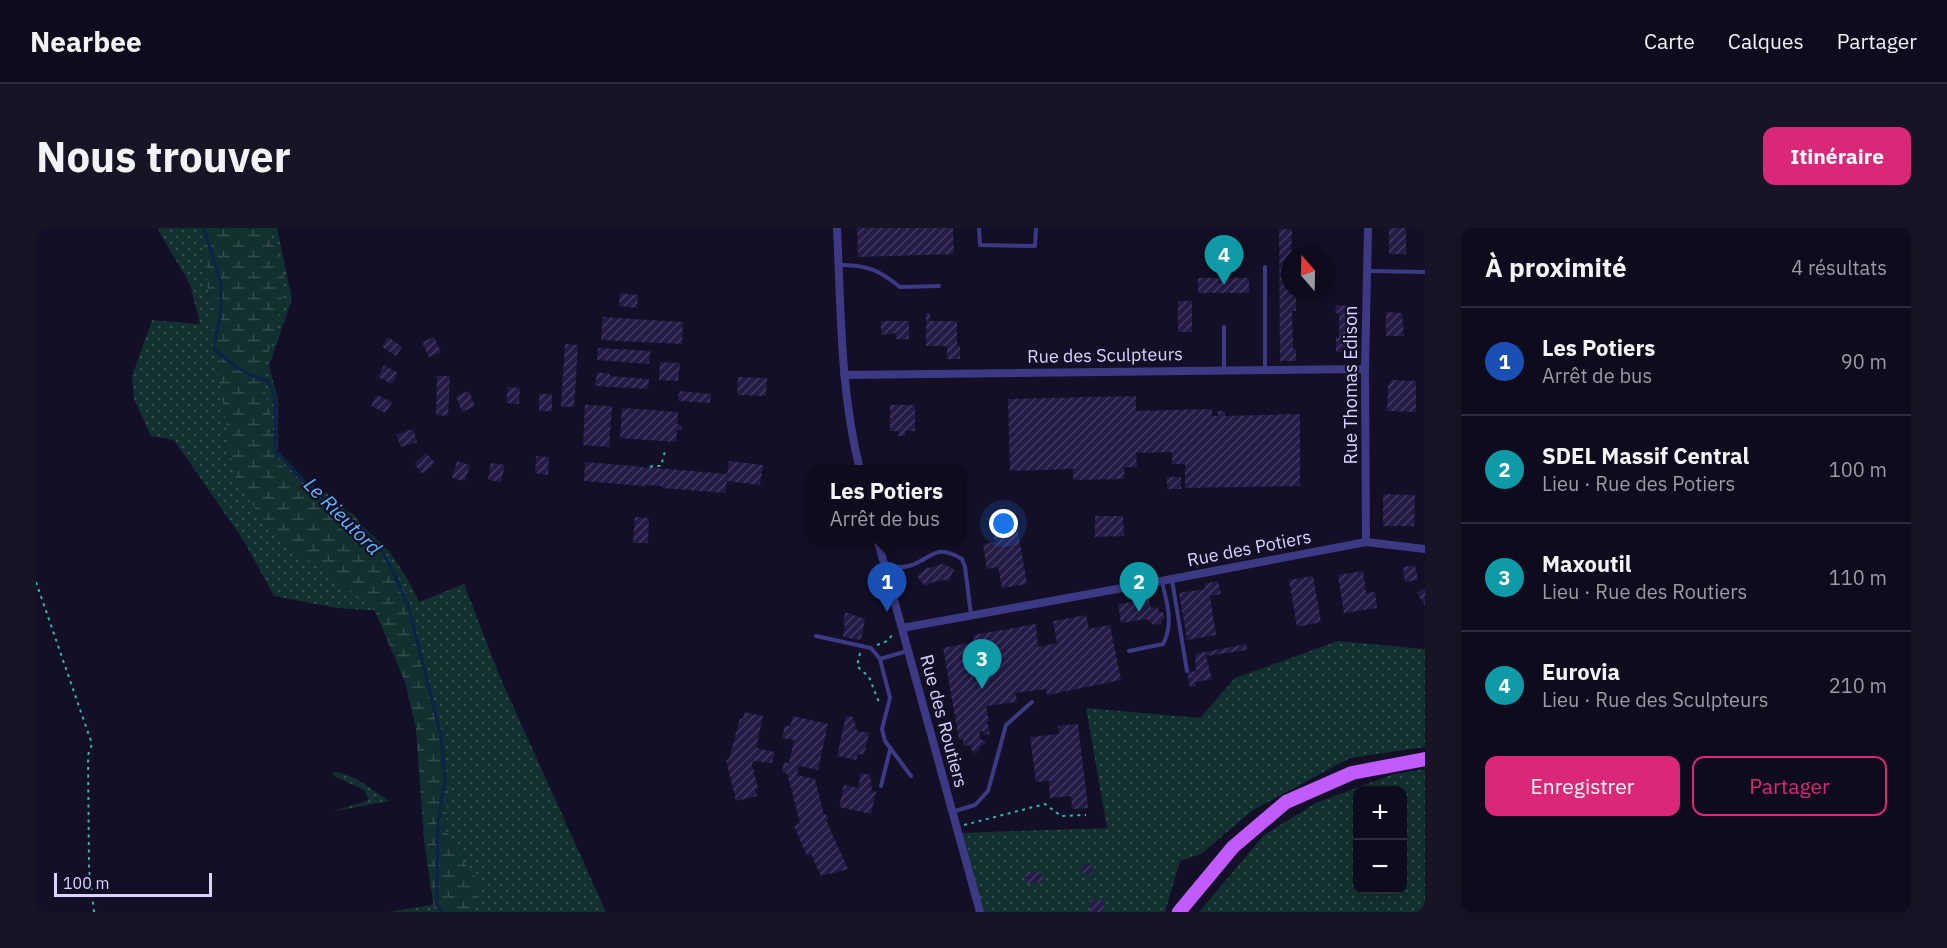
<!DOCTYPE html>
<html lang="fr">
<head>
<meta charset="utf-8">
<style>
  body { margin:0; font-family:"IBM Plex Sans",sans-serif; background:#171425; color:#f1f3f6 }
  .controls { position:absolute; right:18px; bottom:18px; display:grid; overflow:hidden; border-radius:12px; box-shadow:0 3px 15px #0003 }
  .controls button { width:54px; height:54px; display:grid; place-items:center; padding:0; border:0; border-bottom:2px solid #2e2b3b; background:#0e0b1c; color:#f1f3f6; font:30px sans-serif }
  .compass { position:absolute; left:1245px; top:18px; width:54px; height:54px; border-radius:50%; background:#0e0b1c; box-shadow:0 3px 15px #0003; rotate:340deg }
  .scale { position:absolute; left:18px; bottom:15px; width:158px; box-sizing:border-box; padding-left:6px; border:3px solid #d9d4ff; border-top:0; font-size:16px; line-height:21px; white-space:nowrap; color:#d9d4ff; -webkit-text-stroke:4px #130f26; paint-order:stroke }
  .you { position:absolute; left:968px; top:296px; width:21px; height:21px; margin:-15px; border:4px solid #fff; border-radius:50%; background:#1a73e8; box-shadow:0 0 0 9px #1a73e833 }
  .badge { display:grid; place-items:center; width:39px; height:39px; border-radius:50%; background:#db2777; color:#fff; font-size:20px; font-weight:700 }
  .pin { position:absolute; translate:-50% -50px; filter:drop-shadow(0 2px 3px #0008) }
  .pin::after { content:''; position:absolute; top:32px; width:21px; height:18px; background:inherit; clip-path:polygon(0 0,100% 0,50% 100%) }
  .popup { position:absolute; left:771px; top:237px; width:159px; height:78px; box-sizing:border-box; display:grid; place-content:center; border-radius:12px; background:#0e0b1c; filter:drop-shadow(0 2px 4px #0005); font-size:20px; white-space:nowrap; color:#9b9ba3 }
  .popup b { font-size:22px; color:#f1f3f6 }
  .popup::after { content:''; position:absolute; left:50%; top:100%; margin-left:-12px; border:12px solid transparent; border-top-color:#0e0b1c }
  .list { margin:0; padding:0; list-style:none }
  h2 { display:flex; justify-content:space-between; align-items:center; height:78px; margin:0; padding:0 24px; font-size:26px }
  h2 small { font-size:20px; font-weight:400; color:#9b9ba3 }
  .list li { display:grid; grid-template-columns:39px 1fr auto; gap:18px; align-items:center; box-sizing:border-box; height:108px; padding:0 24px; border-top:2px solid #2e2b3b }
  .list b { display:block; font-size:22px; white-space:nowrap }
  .list p { margin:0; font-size:20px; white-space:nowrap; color:#9b9ba3 }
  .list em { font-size:20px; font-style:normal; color:#9b9ba3 }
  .actions { display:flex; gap:12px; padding:18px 24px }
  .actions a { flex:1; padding:14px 0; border:2px solid #db2777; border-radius:12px; text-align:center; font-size:21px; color:#db2777 }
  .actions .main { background:#db2777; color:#fff }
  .map { position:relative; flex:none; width:1389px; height:684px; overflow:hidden; border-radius:12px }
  header { display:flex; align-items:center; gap:36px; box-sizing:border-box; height:84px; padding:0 30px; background:#0e0b1c; border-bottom:2px solid #2e2b3b }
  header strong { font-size:28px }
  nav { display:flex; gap:33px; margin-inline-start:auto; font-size:21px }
  .intro { display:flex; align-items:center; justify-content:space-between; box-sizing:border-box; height:144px; padding:0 36px }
  h1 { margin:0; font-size:42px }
  .button { padding:15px 27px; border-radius:12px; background:#db2777; color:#fff; font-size:21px; font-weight:700 }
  main { display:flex; gap:36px; padding:0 36px }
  aside { flex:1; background:#0e0b1c; border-radius:12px; box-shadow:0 3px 15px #0003 }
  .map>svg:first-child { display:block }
  .green { fill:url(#green-dots); fill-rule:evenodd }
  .wetland { fill:url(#wetland-marsh) }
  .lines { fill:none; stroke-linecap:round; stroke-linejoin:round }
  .stream { stroke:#0c2248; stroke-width:3 }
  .building { fill:url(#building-hatch) }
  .path { stroke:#2fb8b0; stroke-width:2; stroke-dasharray:3 4.5; stroke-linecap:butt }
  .lane { stroke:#3d3a85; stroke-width:4 }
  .street { stroke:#3d3a85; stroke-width:8 }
  .primary { stroke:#c25bff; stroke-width:14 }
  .labels { text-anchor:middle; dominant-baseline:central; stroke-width:4.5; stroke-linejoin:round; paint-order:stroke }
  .street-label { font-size:18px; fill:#d9d4ff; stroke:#130f26 }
  .water-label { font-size:20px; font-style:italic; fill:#62b6ff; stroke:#130f26 }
</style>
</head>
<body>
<header>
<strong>Nearbee</strong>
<nav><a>Carte</a><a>Calques</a><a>Partager</a></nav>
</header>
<div class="intro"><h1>Nous trouver</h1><a class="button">Itinéraire</a></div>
<main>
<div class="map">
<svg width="1389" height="684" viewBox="0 0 1389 684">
  <defs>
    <pattern id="green-dots" width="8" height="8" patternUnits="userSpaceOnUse" patternTransform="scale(1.5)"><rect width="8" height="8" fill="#12302f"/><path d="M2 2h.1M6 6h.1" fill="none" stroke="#344d4e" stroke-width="1.8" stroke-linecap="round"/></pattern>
    <pattern id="wetland-marsh" width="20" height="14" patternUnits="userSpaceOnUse" patternTransform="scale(1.5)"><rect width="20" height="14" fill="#12302f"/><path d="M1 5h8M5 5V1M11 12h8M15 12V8" fill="none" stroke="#344d4e"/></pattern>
    <pattern id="building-hatch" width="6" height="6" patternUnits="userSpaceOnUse" patternTransform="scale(1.5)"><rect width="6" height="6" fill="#241b47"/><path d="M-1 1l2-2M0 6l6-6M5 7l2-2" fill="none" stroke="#433b63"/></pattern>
  </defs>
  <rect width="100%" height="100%" fill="#130f26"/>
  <!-- green -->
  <path class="green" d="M122 0H241L256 71 233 138 242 171V223L269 252 297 270 354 324 372 352 383 374 428 356 464 449 570 684H353L401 676 377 475 347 383 301 380 238 368 208 313 138 212 115 208 98 171 96 148 116 92 164 96 154 56 125 7Z
    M1302 413 1389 421V519L1314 530 1217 582 1165 626 1144 633 1129 684H948L924 605 1071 600 1050 480 1164 490 1199 450Z
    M1389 541V684H1163L1228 607 1280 575 1355 547ZM1322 562H1366V662H1322Z
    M301 544C321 548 336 562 353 573L295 584 333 572 328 562 298 548 296 545Z"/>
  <!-- wetland -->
  <path class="wetland" d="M166 0H236L235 9 248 42 246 73 239 103 225 147 231 171 244 236 260 253 318 287 355 334 373 373 381 412 397 475 413 548 410 603 429 636 442 652 441 677 437 684H399L398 681 388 612 380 500 369 454 339 383 304 354 249 316 222 285 198 247 176 105Z"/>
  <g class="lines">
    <!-- stream -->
    <path class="stream" d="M168 0 185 56V81L178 121C197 137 208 147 232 153L239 170 240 223 264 250 326 301 344 320 355 339 372 377 405 508 409 552 402 593 401 664V676L405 684"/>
  </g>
  <!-- building -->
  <path class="building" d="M821 0H917L918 26 822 29Z
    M1353 0H1370V26H1353Z
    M1243 1H1256L1254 63H1256V67H1260V83H1256L1257 121H1260V133H1244Z
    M1162 50H1213V65H1162Z
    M584 65 602 67 601 80 583 78Z
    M1142 73H1156V104H1142Z
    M1300 77 1315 78 1314 121 1311 124H1300V110H1303V85H1299Z
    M1350 84 1366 85 1368 108H1350Z
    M890 85H894V93H921V118H924V131H911V118H890Z
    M567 89 647 94 646 116 565 112Z
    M845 93H873V111H860V105L845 107Z
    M352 109 366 119 360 128 346 119Z
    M398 109 405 124 393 129 386 114Z
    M529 116 542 117 538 179H525Z
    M562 120 614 123 613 136 561 132Z
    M624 134 644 135 642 153 623 152Z
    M348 137 362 145 356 156 342 149Z
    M561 144 574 146V148L613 151 612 161 559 158Z
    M401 148H414L412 188 400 187Z
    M702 149 731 150 730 168 701 167Z
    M1356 152 1380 153V184L1351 183 1352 157Z
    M472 159 484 160 483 176 470 175Z
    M433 163 439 178 426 184 420 168Z
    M643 163 675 166 674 175 642 173Z
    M503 166H516V183H503Z
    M341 167 356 174 350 185 335 178Z
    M1100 168V183L1176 181V188H1182V183H1189V188L1264 186V258L1149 260V236H1136V224L1100 225 1101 239H1088V251L1037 252V241L974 243 972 171Z
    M549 177 576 178 573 219 547 217Z
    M854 177H879V203H869V208H862L863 203H854Z
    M586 180 642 184 641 196 646 197 645 202H641L640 214 584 210Z
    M377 201 381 214 365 219 360 207Z
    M390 225 399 235 387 246 378 236Z
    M500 228 513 229 512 247 499 245Z
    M421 233 434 237 429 253 416 250Z
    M693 233 727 237 724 257 691 253 689 265 626 260V258L610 257V258L548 253 549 234 691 246Z
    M455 235 469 237 465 254 452 252Z
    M1131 249H1145V261H1131Z
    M1347 266 1379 267 1378 298H1347Z
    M979 287 991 356 966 360 962 339 951 341 947 317 959 314 955 291Z
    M1059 288H1087L1088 308 1059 309Z
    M599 289 613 290 612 315H597Z
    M907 336 918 341 913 354 908 352 894 355 889 358 881 348 891 339 893 340Z
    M1379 337 1382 352 1369 354 1367 339Z
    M1327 343 1330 365 1339 364 1341 380 1308 385 1302 347Z
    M1277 348 1285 394 1261 399 1253 352Z
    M1182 353 1185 366 1174 368 1180 407 1151 412 1143 365 1169 361 1168 356Z
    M1389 360V378L1381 365Z
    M1113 371 1115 380 1121 379 1123 384H1127L1129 390 1126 391 1125 396 1118 397 1111 391 1085 395 1082 376Z
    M809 384 829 391 825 412 807 409 809 397 807 396Z
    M1050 387 1053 401 1074 397 1085 452 1011 467 1010 461 979 465 981 474 950 478 953 493 951 494 954 506 948 507 947 503 943 504 945 512H948L950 515 946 517 940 526 935 522 936 519 933 517 927 518V511L923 512 907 420 938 414 937 407 1000 396 1002 419 1021 415 1017 393Z
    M1210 416 1211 422 1170 428 1176 451 1160 454V458L1154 459 1151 444 1160 443 1159 426Z
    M708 484 727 488 720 520 739 524 736 535 717 533 716 537 722 560 719 561 721 568 700 573 690 532 693 531 704 490 707 491Z
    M757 488 792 496 782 542 763 538 761 547 779 551 788 587 790 586 792 591 790 592 812 641 785 648 775 626 771 628 758 598 764 595 751 545 746 544 748 534 753 535 758 512 746 510 749 497 754 498Z
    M810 488 817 489 821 503 833 505 828 527 822 526 820 532 801 528Z
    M1042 496 1052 580 1036 581 1035 568 1014 570 1013 553 1000 554 994 509 1023 506 1022 498Z
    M825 545 834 547 836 563 840 564 835 586 803 579 808 557 822 560Z
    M1055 636 1056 646 1047 647 1046 637Z
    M1005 643 1007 653 991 656 989 646Z
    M1054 672H1068L1067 684H1054Z"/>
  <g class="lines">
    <!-- path -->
    <path class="path" d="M614 239 617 238H625L629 223
      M0 354 56 516 52 527 53 641 58 684
      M841 417 851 413 858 405
      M824 425 821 438 833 449 844 477
      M928 597 1009 576 1025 588 1050 587"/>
    <!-- lane -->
    <path class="lane" d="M943 0 944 17 999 18 1000 0
      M803 37C832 37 843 42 864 59L903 58
      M1332 43 1389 44
      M1229 140V39
      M1188 141V99
      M849 339C856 339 866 340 873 338 897 331 898 314 926 331L929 339 935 387
      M1136 352 1151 443
      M780 408 835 420 844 431
      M871 423 844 431 854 470 846 501 849 513 875 548
      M1093 423 1127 416C1138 396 1131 375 1126 354
      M845 558 854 522
      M916 584 939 577 952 563 970 497 996 474"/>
    <!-- street -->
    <path class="street" d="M801 0C805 81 804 163 824 242
      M808 147 1329 141
      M841 310 944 684
      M1330 314 1329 141 1332 0
      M866 400 1125 353 1330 314 1389 321"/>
    <!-- primary -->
    <path class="primary" d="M1143 684 1197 619 1250 574 1316 545 1389 531"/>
  </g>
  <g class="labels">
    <!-- street labels -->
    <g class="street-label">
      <text transform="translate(1069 127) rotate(-1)">Rue des Sculpteurs</text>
      <text transform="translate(1314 157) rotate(-90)">Rue Thomas Edison</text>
      <text transform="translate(1213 320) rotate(-11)">Rue des Potiers</text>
      <text transform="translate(908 493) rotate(75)">Rue des Routiers</text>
    </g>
    <!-- water labels -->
    <g class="water-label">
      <text transform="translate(307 288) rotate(45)">Le Rieutord</text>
    </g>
  </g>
</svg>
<div class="controls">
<button>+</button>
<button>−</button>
</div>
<svg class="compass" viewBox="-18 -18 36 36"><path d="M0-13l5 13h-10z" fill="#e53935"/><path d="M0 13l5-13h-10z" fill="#9b9ba3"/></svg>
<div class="scale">100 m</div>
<div class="you"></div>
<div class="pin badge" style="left:851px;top:384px;background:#1a4fb4">1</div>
<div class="popup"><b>Les Potiers</b>Arrêt de bus</div>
<div class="pin badge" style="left:1103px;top:384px;background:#0f9aa8">2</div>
<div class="pin badge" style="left:946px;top:461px;background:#0f9aa8">3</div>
<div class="pin badge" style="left:1188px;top:57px;background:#0f9aa8">4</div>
</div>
<aside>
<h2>À proximité<small>4 résultats</small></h2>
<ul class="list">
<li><span class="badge" style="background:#1a4fb4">1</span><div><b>Les Potiers</b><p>Arrêt de bus</p></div><em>90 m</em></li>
<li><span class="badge" style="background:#0f9aa8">2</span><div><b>SDEL Massif Central</b><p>Lieu · Rue des Potiers</p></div><em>100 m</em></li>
<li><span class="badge" style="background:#0f9aa8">3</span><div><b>Maxoutil</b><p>Lieu · Rue des Routiers</p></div><em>110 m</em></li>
<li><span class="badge" style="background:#0f9aa8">4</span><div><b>Eurovia</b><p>Lieu · Rue des Sculpteurs</p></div><em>210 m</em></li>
</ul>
<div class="actions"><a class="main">Enregistrer</a><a>Partager</a></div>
</aside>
</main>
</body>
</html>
